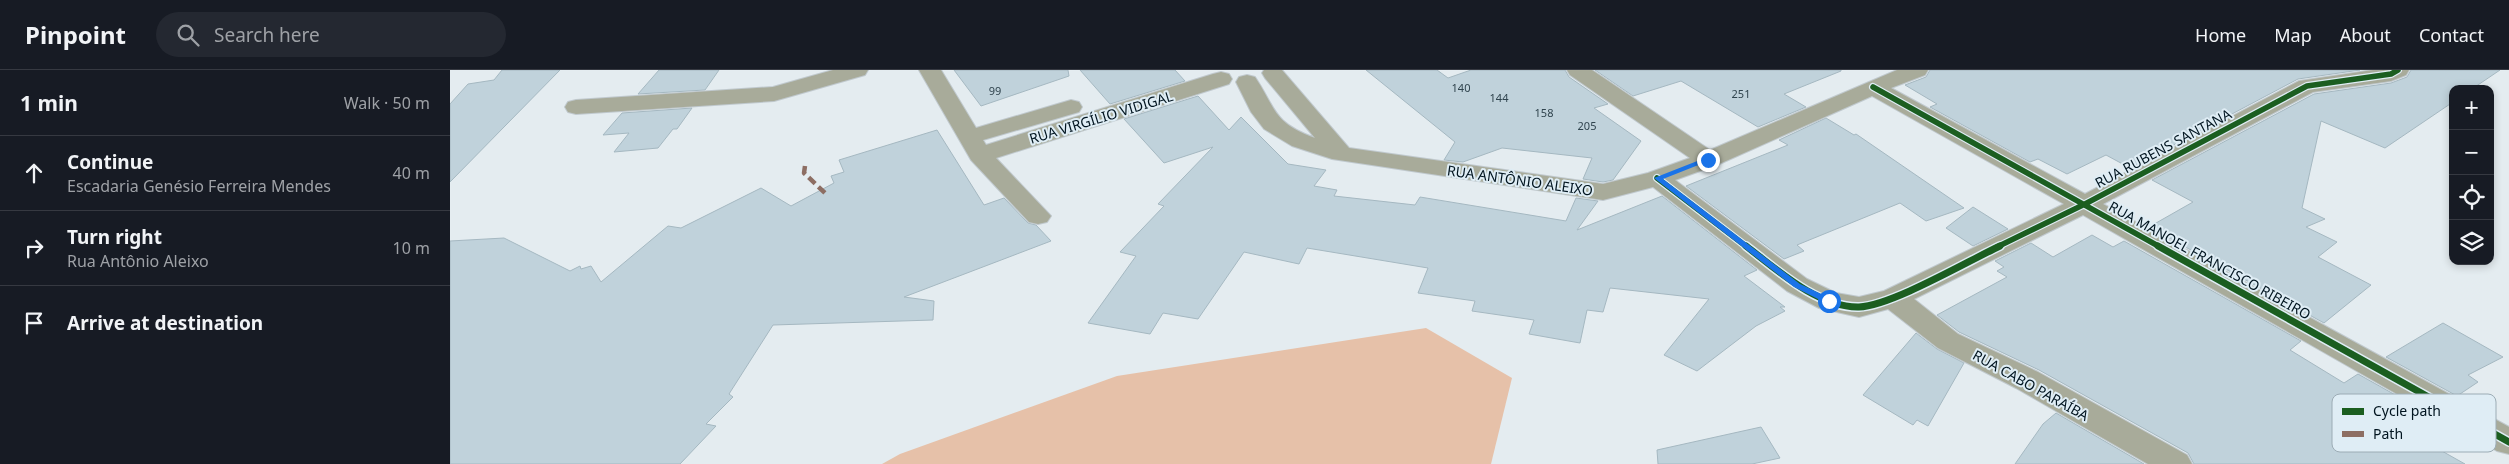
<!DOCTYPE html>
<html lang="en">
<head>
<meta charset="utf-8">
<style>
  body { margin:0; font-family:"Noto Sans",sans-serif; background:#242831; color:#f1f3f6 }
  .controls { position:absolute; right:15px; top:15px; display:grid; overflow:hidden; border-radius:10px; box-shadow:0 2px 8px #0003 }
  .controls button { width:45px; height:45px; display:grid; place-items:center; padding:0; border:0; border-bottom:1px solid #363941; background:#171b24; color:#f1f3f6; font:25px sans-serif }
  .stop { position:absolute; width:15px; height:15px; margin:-11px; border:4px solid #1a73e8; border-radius:50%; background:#fff }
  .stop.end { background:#1a73e8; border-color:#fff; box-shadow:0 1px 5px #0008 }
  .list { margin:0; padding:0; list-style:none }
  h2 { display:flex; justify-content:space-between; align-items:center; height:65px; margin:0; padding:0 20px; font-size:21px }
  h2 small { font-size:16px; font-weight:400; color:#9ea1a6 }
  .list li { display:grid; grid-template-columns:32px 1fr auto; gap:15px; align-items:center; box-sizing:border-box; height:75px; padding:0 20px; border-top:1px solid #363941 }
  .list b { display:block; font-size:19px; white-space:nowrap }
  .list p { margin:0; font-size:16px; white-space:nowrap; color:#9ea1a6 }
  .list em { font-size:16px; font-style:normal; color:#9ea1a6 }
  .icon { flex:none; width:28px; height:28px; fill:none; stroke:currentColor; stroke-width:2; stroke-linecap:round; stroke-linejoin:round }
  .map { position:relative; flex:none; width:2059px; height:394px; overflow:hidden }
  header { display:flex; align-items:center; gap:30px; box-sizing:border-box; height:70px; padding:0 25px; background:#171b24; border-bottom:1px solid #363941 }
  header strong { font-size:24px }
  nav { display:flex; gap:28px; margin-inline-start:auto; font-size:18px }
  .search { width:350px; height:45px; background:#242831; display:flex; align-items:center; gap:12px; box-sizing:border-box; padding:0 18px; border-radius:28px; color:#9ea1a6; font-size:19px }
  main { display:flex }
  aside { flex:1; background:#171b24 }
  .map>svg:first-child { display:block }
  .forest { fill:#e6c1a9 }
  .building { fill:#c0d2db; stroke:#a5b8c1 }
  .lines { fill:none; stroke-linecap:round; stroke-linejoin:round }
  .street-casing { stroke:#c0c9ce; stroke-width:2 }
  .street { fill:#a8ab9a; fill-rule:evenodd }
  .quiet { stroke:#8d6e63; stroke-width:4.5; stroke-dasharray:9 4.5; stroke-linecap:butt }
  .cycleway-far1-casing { stroke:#dfedf5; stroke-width:8 }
  .cycleway-casing { stroke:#dfedf5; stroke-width:10 }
  .cycleway-far1 { stroke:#1b5e20; stroke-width:5.5 }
  .cycleway { stroke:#1b5e20; stroke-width:7 }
  .route { fill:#1a73e8 }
  .labels { text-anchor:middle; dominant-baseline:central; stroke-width:4; stroke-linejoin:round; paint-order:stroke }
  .number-label { font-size:11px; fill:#30444e }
  .street-label { font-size:14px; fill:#00141f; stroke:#dfedf5 }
  .key { fill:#dfedf5; stroke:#9cacb5; stroke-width:1 }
  .key-label { font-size:14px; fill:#00141f }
</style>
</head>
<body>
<header>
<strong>Pinpoint</strong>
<div class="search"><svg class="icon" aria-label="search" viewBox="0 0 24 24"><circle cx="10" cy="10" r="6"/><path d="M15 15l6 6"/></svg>Search here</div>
<nav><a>Home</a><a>Map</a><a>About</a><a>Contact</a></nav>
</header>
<main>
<aside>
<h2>1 min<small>Walk · 50 m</small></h2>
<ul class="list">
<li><svg class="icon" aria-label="ahead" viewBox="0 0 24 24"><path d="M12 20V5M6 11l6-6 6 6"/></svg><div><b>Continue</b><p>Escadaria Genésio Ferreira Mendes</p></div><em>40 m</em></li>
<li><svg class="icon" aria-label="right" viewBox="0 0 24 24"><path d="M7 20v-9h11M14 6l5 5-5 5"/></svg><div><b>Turn right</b><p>Rua Antônio Aleixo</p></div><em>10 m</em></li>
<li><svg class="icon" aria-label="arrive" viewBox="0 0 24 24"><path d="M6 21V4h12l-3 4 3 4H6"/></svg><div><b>Arrive at destination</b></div></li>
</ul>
</aside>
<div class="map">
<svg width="2059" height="394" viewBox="0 0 2059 394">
  <rect width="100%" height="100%" fill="#e4ecf0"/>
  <!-- forest -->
  <path class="forest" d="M976 258 1062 308 1041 394H432L450 384 667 306Z"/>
  <!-- building -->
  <path class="building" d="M52 0H110L0 112V34L18 14 44 10Z
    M209 0H269L255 20 188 24Z
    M504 0H618L619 6 531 36Z
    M630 0H725L735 11 660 34Z
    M916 0H987L998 8 1021 0H1115L1119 7 1158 34 1144 38 1191 71 1163 110 1153 112 1133 109 1142 88 1052 78 1013 92 994 90 1005 72Z
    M1145 0H1391V1L1334 24 1356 37 1308 57 1231 11 1183 26Z
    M1480 0H1910L1848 9 1680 98 1656 85 1617 104 1588 89 1580 92 1480 37 1487 34 1455 15 1476 7Z
    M1961 0H2050L2022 19H2003V32L1935 78 1871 51 1852 138 1875 149 1856 157 1887 172 1868 187 1921 215 1874 253 1699 157 1743 132 1702 110 1864 24 1941 13 1957 7Z
    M748 26 779 60 791 47 838 94 876 100 864 116 887 120 884 126 965 135 970 127 1116 151 1126 128 1148 131 1127 160 1212 126 1307 200 1294 206 1335 237H1330L1335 241 1306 256 1247 301 1214 285 1259 229 1160 218 1153 242 1137 240 1130 273 1079 264 1084 250 1022 241 1025 231 968 223 978 198 857 178 849 194 794 182 748 249 713 243 700 264 638 253 686 186 670 182 714 136 708 134 763 77 714 93 674 49Z
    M242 38 227 59H223L208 78 164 82 179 63 153 65 172 43Z
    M1376 48 1404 65 1406 64 1514 138 1476 151 1450 133 1347 175 1354 181 1334 189 1236 116 1338 75 1329 70Z
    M487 60 534 135 554 128 578 153 586 155 601 171 454 227 484 231 483 250 323 255 279 324 283 327 256 354 266 356 230 394H0V171L54 168 120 201 130 196 131 199 141 196 151 212 218 156 231 158 311 118 341 136 384 113 381 106 394 102 389 90Z
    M1523 137 1558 159 1523 176 1496 158Z
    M1642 165 1663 177 1674 171 1851 271 1840 280 1894 313 1908 304 1981 345 1958 362 2015 394H1744L1738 383 1589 300 1509 262 1487 245 1557 207 1547 201 1554 197 1545 191 1581 173 1603 187Z
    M1993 253 2053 287 2018 305 2028 312 2007 326 1936 287Z
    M1466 263 1487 279 1514 293 1478 356 1467 350 1463 355 1413 325Z
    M1606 343 1694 394H1565L1593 354Z
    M1311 357 1330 388 1302 394H1208L1207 380Z"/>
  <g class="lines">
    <defs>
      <path id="street" d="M383 0H418L415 5 324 31 126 44 118 42 115 37 118 32 126 30 323 17Z
        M469 0H491L526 58 621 30 629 32 632 37 629 42 533 70 536 75 763 4 771 2 779 4 782 9 779 14 546 88 601 146 597 152 588 154 579 152 521 90Z
        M814 0H832L899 78 1153 114 1198 103 1240 88 1120 5 1117 0H1142L1260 80 1447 0H1478L1475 5 1441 18 1635 124 1849 11 1923 0H1959L1956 5 1941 11 1863 22 1653 134 2059 357V384L2047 381 1633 145 1464 229 1508 264 1588 302 1737 385 1742 394H1698L1566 318 1488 278 1438 239 1409 247 1369 238 1337 221 1203 117 1153 130 882 89 842 76 814 59 801 42 786 12 789 7 797 5 805 7C827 40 822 52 865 68L815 8 812 3ZM1422 26 1614 134 1434 221 1409 227 1386 223 1357 209 1225 110 1267 95Z"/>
    </defs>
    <!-- street casing -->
    <use href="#street" class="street-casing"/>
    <!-- street -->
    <use href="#street" class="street"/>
    <!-- quiet -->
    <path class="quiet" d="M355 96 354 103 377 125"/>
    <defs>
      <path id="cycleway-far1" d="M1423 17 1710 177
        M1207 108 1297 177
        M1547 177 1635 134 1857 16 1941 4 1948 0"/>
      <path id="cycleway" d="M1296 176C1326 199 1368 238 1409 237 1441 236 1518 191 1550 176
        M1708 176 2059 372"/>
    </defs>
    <!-- cycleway-far1 casing -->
    <use href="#cycleway-far1" class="cycleway-far1-casing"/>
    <!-- cycleway casing -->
    <use href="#cycleway" class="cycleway-casing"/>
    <!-- cycleway-far1 -->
    <use href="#cycleway-far1" class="cycleway-far1"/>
    <!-- cycleway -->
    <use href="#cycleway" class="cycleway"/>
  </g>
  <!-- route -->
  <path class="route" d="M1255 88 1261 90 1213 109 1350 214 1382 229V233H1376L1344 217 1204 108Z"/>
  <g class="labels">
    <!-- number labels -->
    <g class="number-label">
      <text x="1011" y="17">140</text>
      <text x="545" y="20">99</text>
      <text x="1291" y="23">251</text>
      <text x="1049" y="27">144</text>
      <text x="1094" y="42">158</text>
      <text x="1137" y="55">205</text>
    </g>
    <!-- street labels -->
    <g class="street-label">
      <text transform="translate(651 47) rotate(-17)">RUA VIRGÍLIO VIDIGAL</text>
      <text transform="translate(1713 78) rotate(-28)">RUA RUBENS SANTANA</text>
      <text transform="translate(1070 110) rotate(8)">RUA ANTÔNIO ALEIXO</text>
      <text transform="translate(1760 190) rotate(29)">RUA MANOEL FRANCISCO RIBEIRO</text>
      <text transform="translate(1581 315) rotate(29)">RUA CABO PARAÍBA</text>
    </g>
  </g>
  <!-- legend -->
  <rect x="1882" y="324" width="164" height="58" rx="8" class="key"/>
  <rect x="1892" y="338" width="22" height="7" fill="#1b5e20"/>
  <rect x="1892" y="361" width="22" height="6" fill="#8d6e63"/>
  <g class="key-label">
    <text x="1923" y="346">Cycle path</text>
    <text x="1923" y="369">Path</text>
  </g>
</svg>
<div class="controls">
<button>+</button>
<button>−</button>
<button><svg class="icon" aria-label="locate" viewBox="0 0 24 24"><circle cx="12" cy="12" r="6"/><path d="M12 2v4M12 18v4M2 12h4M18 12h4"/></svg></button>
<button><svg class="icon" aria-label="layers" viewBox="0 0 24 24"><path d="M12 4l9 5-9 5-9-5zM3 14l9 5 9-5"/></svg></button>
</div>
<div class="stop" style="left:1379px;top:231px"></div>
<div class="stop end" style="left:1258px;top:90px"></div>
</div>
</main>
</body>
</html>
